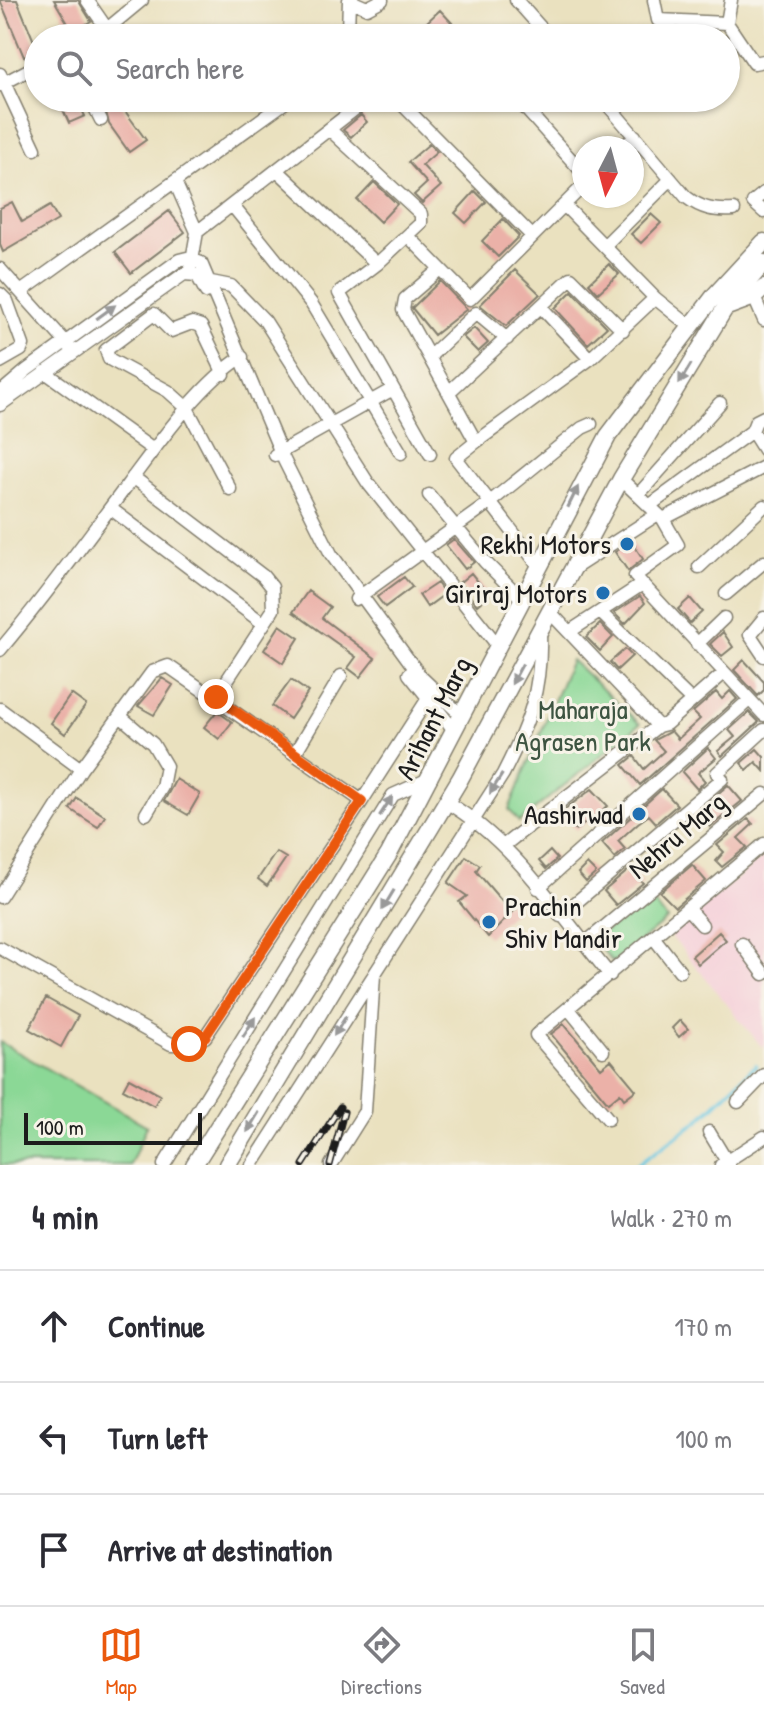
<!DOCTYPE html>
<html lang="en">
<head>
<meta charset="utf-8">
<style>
  body { margin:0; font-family:"Patrick Hand",sans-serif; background:#f7f7f7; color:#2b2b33 }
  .compass { position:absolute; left:572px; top:136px; width:72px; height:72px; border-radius:50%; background:#fff; box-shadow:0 2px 6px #0004; rotate:186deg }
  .scale { position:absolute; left:24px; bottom:20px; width:178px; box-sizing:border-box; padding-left:8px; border:4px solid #1c1c1c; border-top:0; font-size:22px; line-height:28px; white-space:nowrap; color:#1c1c1c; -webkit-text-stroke:6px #f7f3e8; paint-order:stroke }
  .stop { position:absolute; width:24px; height:24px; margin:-18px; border:6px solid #ea580c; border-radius:50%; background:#fff }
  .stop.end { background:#ea580c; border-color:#fff; box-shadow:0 2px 8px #0008 }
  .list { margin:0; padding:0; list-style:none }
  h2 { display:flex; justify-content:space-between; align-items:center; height:104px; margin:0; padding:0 32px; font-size:34px }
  h2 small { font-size:26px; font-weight:400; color:#7c7c81 }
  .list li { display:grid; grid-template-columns:52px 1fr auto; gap:24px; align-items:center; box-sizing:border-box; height:112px; padding:0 32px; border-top:2px solid #e1e1e2 }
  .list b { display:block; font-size:30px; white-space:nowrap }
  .list em { font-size:26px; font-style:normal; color:#7c7c81 }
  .icon { flex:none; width:44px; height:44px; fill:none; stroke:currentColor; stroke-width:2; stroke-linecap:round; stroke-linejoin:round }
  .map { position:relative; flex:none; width:764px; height:1165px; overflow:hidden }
  .search { position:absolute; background:#fff; box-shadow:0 2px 6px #0004; left:24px; right:24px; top:24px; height:88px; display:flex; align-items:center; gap:20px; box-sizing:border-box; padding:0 28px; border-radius:44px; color:#7c7c81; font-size:30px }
  .sheet { height:440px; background:#fff }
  nav { display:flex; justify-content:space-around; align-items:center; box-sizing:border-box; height:112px; border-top:2px solid #e1e1e2; background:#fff; font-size:22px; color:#7c7c81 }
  nav a { display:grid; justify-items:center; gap:4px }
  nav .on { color:#ea580c }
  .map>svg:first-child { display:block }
  .built { fill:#f5cfd9 }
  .green { fill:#8bd896; stroke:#547a59; stroke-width:2 }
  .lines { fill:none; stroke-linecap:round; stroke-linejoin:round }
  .stream { stroke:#64c6e2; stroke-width:4 }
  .building { fill:#ebb1a8 }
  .minor-casing { stroke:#837e6e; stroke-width:15 }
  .major-casing { stroke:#837e6e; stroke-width:19 }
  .minor { stroke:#fff; stroke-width:12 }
  .major { stroke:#fff; stroke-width:16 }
  .rail-casing { stroke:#1c1c1c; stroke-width:7 }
  .rail { stroke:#f7f3e8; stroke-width:4; stroke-dasharray:12; stroke-linecap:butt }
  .oneway { fill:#999 }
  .route { stroke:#ea580c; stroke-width:10 }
  .poi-dot { fill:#1f6fb2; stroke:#f7f3e8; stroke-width:3 }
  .labels { text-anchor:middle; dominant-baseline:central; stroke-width:6; stroke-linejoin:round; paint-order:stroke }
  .poi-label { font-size:28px; fill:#1c1c1c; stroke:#f7f3e8; text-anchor:end }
  .park-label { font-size:28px; fill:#3d5441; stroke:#f7f3e8 }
  .street-label { font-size:28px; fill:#1c1c1c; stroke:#f7f3e8 }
</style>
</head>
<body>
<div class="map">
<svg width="764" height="1165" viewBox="0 0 764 1165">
  <rect width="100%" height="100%" fill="#f7f3e8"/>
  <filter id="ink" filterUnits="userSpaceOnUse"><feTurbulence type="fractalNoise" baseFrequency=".0125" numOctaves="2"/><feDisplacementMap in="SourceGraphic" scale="16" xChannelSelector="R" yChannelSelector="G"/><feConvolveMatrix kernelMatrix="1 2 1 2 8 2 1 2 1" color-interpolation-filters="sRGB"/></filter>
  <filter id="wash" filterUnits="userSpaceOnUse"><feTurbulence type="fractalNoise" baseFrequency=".006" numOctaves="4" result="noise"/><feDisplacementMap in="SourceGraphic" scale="32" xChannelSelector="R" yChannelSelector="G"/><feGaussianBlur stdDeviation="1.8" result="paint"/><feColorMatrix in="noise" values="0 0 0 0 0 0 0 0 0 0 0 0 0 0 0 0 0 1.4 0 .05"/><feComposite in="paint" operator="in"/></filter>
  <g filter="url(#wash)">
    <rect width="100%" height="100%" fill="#eae1bf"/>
    <!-- built -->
    <path class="built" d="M764 856V1045L762 1047 670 935Z"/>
    <!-- green -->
    <path class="green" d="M571 660 640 724 519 822 509 809Z
      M648 896 667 919 613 963 594 940Z
      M0 1042 147 1126 130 1165H0Z"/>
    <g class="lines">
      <!-- stream -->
      <path class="stream" d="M637 1165 699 1120 756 1065"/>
    </g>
    <g id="blocks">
      <!-- building -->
      <path class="building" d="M0 0H17L38 51 24 57Z
        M54 0H78L91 21 73 32Z
        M440 10 466 38H442L427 22Z
        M66 98H76L85 116 69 123 59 101Z
        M117 100 146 140 129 152 109 124 105 108Z
        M361 115 367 122 351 137 343 130Z
        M429 144 437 152 422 165 441 186 422 203 414 195 427 183 408 162Z
        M374 182 397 204 380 222 357 200Z
        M475 191 486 202 466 223 455 213Z
        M12 202 22 222 50 206 58 220 3 252 0 245V208Z
        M169 211 185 232 131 273 115 252Z
        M651 214 661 223 641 243 631 234Z
        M503 219 519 236 498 257 482 241Z
        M609 264 619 274 598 293 589 283Z
        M515 270 540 294 506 326 480 305Z
        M440 281 467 309 434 335 412 308Z
        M572 291 607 327 588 344 555 308Z
        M474 328 488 343 478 352 463 337Z
        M454 539 474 562 465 569 446 545Z
        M632 542 643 559 628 571 615 552Z
        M471 573 489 595 477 605 459 583Z
        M404 577 412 587 385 607 377 597Z
        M437 583 445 594 427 607 419 595Z
        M308 591 330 607 322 618 375 658 360 677 348 668 356 657 293 612Z
        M640 596 645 603 625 624 614 613Z
        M690 598 702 612 690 623 678 609Z
        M600 624 613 637 600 651 586 637Z
        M280 625 299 638 283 663 264 650Z
        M723 632 733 647 722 656 710 644Z
        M625 649 632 656 617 670 610 662Z
        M744 660 764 682V690L758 696 734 670Z
        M162 678 173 685 154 715 138 706Z
        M291 680 308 692 290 719 272 706Z
        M730 691 737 699 640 785 623 765 634 756 644 769 664 751 654 740 671 731 678 739 700 719 693 712 716 692 722 699Z
        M71 694 86 705 65 734 51 723Z
        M217 711 232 722 219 739 204 727Z
        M749 712 759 722 722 756 718 751 735 737 729 730Z
        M708 748 716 758 698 773 705 781 697 789 682 772Z
        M757 749 764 757V771L756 762 747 770 741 763Z
        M176 779 200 794 188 815 164 801Z
        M728 785 742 801 710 827 697 812Z
        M592 789 608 806 576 830 560 813Z
        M662 789 677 805 656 823 649 815 638 823 618 841 625 849 615 858 602 843Z
        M77 798 105 816 98 827 70 809Z
        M748 819 753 824 738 838 747 847 722 867 716 861 724 852 717 845Z
        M550 851 557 859 546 869 539 861Z
        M276 852 286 858 267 886 258 879Z
        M466 856 480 865 476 871 505 905 511 900 518 907 488 937 459 902 467 896 448 883Z
        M587 864 596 873 586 882 578 873Z
        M692 865 706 881 675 907 660 892Z
        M630 869 643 883 616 905 604 891Z
        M719 932 726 940 698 964 692 956Z
        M46 998 78 1016 61 1047 29 1029Z
        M680 1020 688 1029 679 1037 672 1028Z
        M564 1024 601 1068 611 1060 636 1090 624 1099 620 1093 608 1103 551 1034Z
        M129 1078 160 1095 154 1106 123 1089Z"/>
    </g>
  </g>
  <g filter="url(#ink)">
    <use href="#blocks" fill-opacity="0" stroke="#837e6e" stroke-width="2"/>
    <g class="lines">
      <defs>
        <path id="minor" d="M87 0 107 29
          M349 0 367 8 382 0
          M516 0 550 38
          M654 0 658 20 727 23 754 63 764 61
          M727 23 731 0
          M348 32 349 0
          M89 38 107 29 142 0
          M0 74 35 149
          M0 85 38 65
          M90 98 101 120
          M133 98 135 100
          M396 98 532 236
          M516 98 584 174
          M602 98 686 197C702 209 714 211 734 210
          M329 129 421 214V223L377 264 339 293 430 454
          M623 148 635 136
          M277 170 377 264
          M175 182 197 232 191 266
          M764 193 753 202 764 212
          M232 205 311 303 401 453
          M564 205 655 298 691 327
          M197 232 369 98
          M409 237 470 299 584 185
          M604 246 671 179
          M0 269 70 347
          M440 269 405 299 403 310 476 442 456 458 539 566
          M211 282 231 286 265 321 368 483 499 647
          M22 291 291 98
          M0 294 7 301 23 345 21 350 0 362
          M754 297 764 320
          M541 307 590 359
          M429 357 476 313 507 339
          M45 372 152 449
          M224 374 201 326 192 323 171 331 154 314 106 350 109 359 168 391 187 408 230 489
          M449 392 571 278 623 330
          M0 393 27 370 179 260 187 258 201 263 284 460 331 554 421 677 462 716
          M0 405 184 274 197 275 206 292
          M764 417 756 421 752 431 764 450
          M476 442 590 359 655 298
          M275 455 393 389
          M133 477 263 576 272 587 273 610 216 697
          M621 479 663 519 678 545 635 576 764 715
          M429 495 485 562 523 600
          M638 495 720 403
          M649 506 752 431
          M110 508 264 624
          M663 519 764 467
          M699 567 764 506
          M573 569 658 514
          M726 594 764 562
          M356 599 489 503 582 428 591 424
          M550 612 658 726
          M600 612 692 701
          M764 618 750 635 764 656
          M569 632 641 585
          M697 644 724 618
          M0 650C45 597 86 540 128 484 158 444 200 384 242 357
          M409 674 454 730
          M0 709 81 769 152 672 168 666 362 801 427 700
          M120 716 153 744 166 766 162 787 146 814
          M295 753 341 676
          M446 802C514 841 560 915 610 975
          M503 846 658 726 666 724 724 673
          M538 888 749 700
          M0 897 81 769
          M688 909 702 925
          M560 916 722 779 717 773 764 730
          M654 938 680 971
          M584 944 764 794
          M742 944 764 974
          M0 948 171 1044H189L205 1037 362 801
          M568 1008 603 1051
          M738 1102 764 1075
          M608 1119 536 1035 764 844
          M709 1132 729 1165
          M164 1165 393 795 431 778
          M252 1165 503 774C529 723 542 690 540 632
          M331 1165 365 1111 374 975
          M721 1165 764 1137"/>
        <path id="major" d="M727 307 754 297 764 288
          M194 1165 389 854 608 436 715 295 764 242
          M227 1165 460 779 621 479 725 308 764 263"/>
      </defs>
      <!-- minor casing -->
      <use href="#minor" class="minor-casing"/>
      <!-- major casing -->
      <use href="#major" class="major-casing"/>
      <!-- minor -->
      <use href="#minor" class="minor"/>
      <!-- major -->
      <use href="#major" class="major"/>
      <defs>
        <path id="rail" d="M303 1165 340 1107
          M330 1165 344 1112"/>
      </defs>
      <!-- rail casing -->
      <use href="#rail" class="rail-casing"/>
      <!-- rail -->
      <use href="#rail" class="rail"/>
    </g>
    <!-- one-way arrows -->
    <defs><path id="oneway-solid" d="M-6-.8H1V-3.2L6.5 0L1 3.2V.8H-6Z" transform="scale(2)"/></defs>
    <g class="oneway">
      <use href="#oneway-solid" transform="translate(106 312) rotate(-36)"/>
      <use href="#oneway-solid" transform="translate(685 374) rotate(121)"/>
      <use href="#oneway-solid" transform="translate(573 497) rotate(-64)"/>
      <use href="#oneway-solid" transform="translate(517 674) rotate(118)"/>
      <use href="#oneway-solid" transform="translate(496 784) rotate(122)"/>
      <use href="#oneway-solid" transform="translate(386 806) rotate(-57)"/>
      <use href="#oneway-solid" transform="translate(388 900) rotate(121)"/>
      <use href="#oneway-solid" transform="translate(340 1026) rotate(122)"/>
      <use href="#oneway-solid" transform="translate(249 1027) rotate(-58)"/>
      <use href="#oneway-solid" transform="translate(253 1122) rotate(121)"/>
    </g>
  </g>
  <g class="lines" filter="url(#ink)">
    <!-- route -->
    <path class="route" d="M189 1044 205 1037 362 801 216 697"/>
  </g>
  <!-- markers -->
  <g class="poi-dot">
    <circle cx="627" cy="544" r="8"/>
    <circle cx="603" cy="593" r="8"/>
    <circle cx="639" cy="814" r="8"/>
    <circle cx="489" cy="922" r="8"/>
  </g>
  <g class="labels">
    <!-- poi labels -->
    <g class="poi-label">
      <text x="611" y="544">Rekhi Motors</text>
      <text x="587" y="593">Giriraj Motors</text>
      <text x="623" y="814">Aashirwad</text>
      <text x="505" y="906" text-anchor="start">Prachin<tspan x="505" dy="32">Shiv Mandir</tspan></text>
    </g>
    <!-- park labels -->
    <g class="park-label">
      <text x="583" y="709">Maharaja<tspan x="583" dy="32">Agrasen Park</tspan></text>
    </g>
    <!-- street labels -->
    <g class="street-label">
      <text transform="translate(433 718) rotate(-63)">Arihant Marg</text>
      <text transform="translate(677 835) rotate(-40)">Nehru Marg</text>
    </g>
  </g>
</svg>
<svg class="compass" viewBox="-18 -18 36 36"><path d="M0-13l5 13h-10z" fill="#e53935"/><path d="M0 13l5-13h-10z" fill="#7c7c81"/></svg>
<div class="scale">100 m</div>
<div class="stop" style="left:189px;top:1044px"></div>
<div class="stop end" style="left:216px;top:697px"></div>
<div class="search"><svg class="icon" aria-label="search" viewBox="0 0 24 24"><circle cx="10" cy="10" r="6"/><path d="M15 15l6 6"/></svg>Search here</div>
</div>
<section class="sheet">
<h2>4 min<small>Walk · 270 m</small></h2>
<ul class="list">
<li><svg class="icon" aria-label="ahead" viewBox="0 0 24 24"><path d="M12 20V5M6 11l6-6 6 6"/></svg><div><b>Continue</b></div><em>170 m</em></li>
<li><svg class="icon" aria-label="left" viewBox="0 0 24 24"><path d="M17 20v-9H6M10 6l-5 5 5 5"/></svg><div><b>Turn left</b></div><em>100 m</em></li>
<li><svg class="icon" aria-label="arrive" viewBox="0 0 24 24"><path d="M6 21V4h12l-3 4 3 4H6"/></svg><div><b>Arrive at destination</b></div></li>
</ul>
</section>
<nav>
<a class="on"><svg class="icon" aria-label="map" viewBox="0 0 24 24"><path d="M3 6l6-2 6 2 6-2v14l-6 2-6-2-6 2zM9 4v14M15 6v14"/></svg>Map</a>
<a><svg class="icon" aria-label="directions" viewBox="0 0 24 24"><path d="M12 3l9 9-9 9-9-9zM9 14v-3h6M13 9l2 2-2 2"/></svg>Directions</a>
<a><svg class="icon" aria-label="saved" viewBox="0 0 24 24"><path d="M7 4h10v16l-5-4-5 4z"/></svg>Saved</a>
</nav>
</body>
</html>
